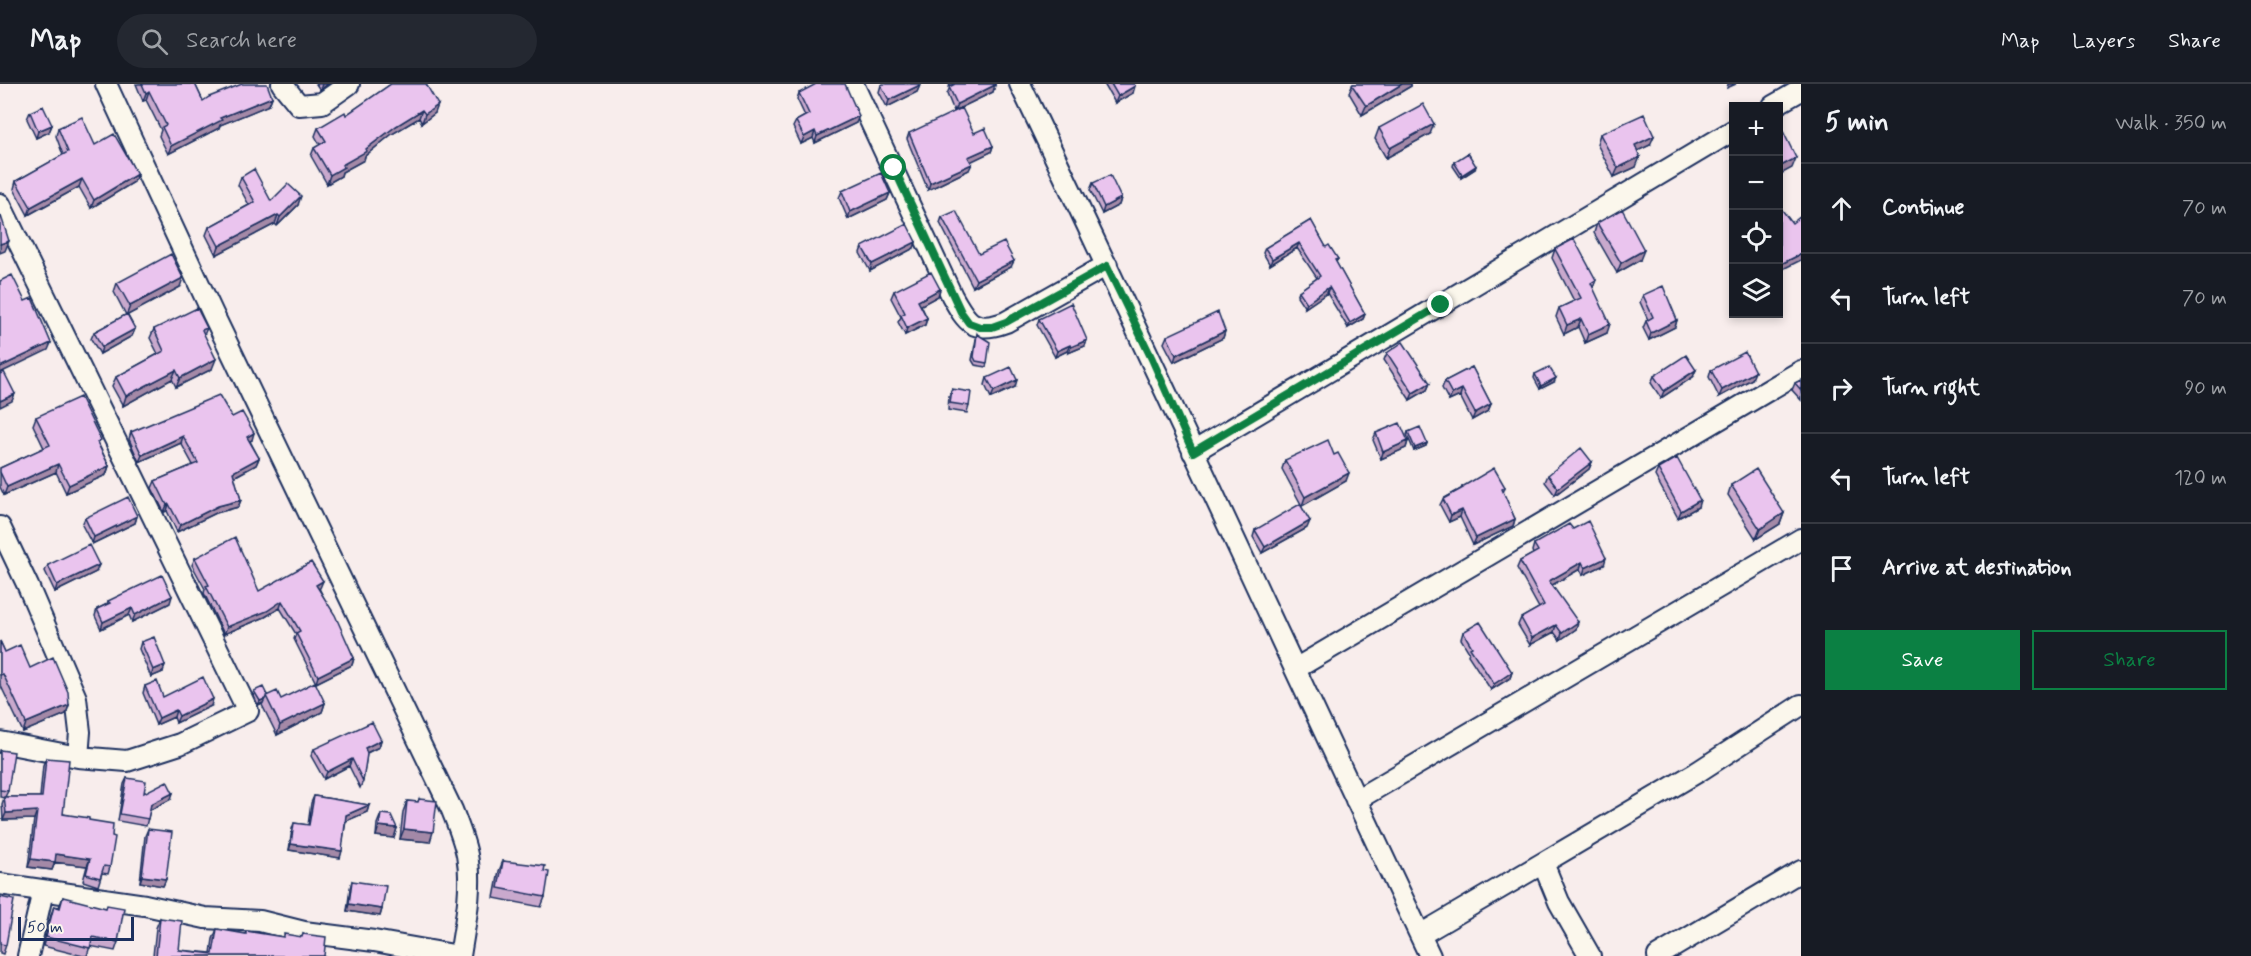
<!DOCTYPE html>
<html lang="en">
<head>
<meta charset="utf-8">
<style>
  body { margin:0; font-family:Mynerve,sans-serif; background:#242831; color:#f1f3f6 }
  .controls { position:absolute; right:18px; top:18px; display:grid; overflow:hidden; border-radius:0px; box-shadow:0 3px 9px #0003 }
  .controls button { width:54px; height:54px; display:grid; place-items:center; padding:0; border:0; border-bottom:2px solid #363941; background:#171b24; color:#f1f3f6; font:30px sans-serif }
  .scale { position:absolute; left:18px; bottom:15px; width:116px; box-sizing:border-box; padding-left:6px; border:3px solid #1b2f5e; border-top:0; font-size:16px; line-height:21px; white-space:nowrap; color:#1b2f5e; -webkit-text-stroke:4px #fbf7ec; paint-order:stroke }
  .stop { position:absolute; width:18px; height:18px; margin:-14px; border:4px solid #0b8043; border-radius:50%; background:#fff }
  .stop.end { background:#0b8043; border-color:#fff; box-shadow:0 2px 6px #0008 }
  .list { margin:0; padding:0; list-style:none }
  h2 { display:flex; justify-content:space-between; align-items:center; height:78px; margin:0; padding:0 24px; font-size:26px }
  h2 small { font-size:20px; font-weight:400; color:#9ea1a6 }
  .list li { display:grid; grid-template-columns:39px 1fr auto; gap:18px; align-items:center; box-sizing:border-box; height:90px; padding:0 24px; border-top:2px solid #363941 }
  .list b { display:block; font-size:22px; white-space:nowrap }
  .list em { font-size:20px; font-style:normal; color:#9ea1a6 }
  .actions { display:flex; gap:12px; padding:18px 24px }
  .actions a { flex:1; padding:14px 0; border:2px solid #0b8043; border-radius:0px; text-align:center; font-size:21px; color:#0b8043 }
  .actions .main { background:#0b8043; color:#fff }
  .icon { flex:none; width:33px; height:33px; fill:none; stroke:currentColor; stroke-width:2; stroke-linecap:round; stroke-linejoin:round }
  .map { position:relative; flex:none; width:1801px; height:872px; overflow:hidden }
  header { display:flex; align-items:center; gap:36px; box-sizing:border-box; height:84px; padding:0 30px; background:#171b24; border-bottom:2px solid #363941 }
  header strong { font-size:28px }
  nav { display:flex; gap:33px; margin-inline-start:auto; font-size:21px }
  .search { width:420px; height:54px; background:#242831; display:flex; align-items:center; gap:15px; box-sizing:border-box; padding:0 21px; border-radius:33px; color:#9ea1a6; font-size:22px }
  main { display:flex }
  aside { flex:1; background:#171b24 }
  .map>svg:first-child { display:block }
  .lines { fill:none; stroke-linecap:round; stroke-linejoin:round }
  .minor-casing { stroke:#1b2f5e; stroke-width:24 }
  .minor { stroke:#fbf7ec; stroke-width:20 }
  .wall { fill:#c9a9cd; stroke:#1b2f5e; stroke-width:1.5 }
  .shaded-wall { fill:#a489a7; stroke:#1b2f5e; stroke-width:1.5 }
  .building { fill:#eac4ee; stroke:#1b2f5e; stroke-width:1.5 }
  .route { stroke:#0b8043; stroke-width:8 }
</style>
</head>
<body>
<header>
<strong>Map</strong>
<div class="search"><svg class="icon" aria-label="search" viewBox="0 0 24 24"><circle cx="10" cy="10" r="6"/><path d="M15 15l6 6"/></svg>Search here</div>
<nav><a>Map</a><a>Layers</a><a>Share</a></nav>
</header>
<main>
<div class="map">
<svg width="1801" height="872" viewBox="0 0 1801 872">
  <rect width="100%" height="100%" fill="#f8edec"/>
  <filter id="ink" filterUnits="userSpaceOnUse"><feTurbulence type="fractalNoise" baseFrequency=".0167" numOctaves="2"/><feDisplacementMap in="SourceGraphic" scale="12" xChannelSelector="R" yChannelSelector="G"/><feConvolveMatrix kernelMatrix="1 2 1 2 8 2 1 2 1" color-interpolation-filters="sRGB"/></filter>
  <g filter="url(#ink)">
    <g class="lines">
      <defs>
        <path id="minor" d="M106 0 213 230 452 726C458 741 464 756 467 771 473 803 465 840 460 872
          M282 0 299 21 322 19 349 0
          M853 0 952 212C967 239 974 250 1006 238L1107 181
          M1020 0C1159 289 1292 582 1430 872
          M1773 22 1801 6
          M0 120 248 627 180 660 127 677 78 673 0 658
          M1193 368 1734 46
          M0 443 28 502 76 614 80 648 78 673
          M1295 585 1801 287
          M1356 716 1801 455
          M0 800 145 821 205 834 260 837 304 848 374 857 459 872
          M1420 851 1543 779
          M28 872 43 807
          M1590 872 1559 818 1543 779 1696 689 1801 621
          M1658 872 1801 787"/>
      </defs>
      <!-- minor casing -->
      <use href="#minor" class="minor-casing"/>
      <!-- minor -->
      <use href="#minor" class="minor"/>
    </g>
    <!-- wall -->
    <path class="wall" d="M136 0H195L203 17 272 13 269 21 220 41 219 44 168 70 159 52 161 46 146 16 143 17Z
      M316 0H328L320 6Z
      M391 0 435 29 422 39 419 34 392 50 365 72 364 76 342 88 341 92 327 100 311 72 314 64 320 61 315 52 318 44 346 31Z
      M949 0H995V1L993 8 954 27 947 10 950 3Z
      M1104 0H1134L1133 9 1115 19Z
      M1353 0H1411V2L1362 31 1349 9Z
      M881 1H920L917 8 887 23 879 8Z
      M799 9 856 39 815 59 813 54 801 60 793 43 796 37 805 32 797 15Z
      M30 28 52 41 49 48 36 54 27 35Z
      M58 44 95 61 137 90 134 98 91 124 79 103 28 131 14 105 16 97 63 71 56 52Z
      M1379 44 1430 50 1386 74 1375 55Z
      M909 49H974L993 62 991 68 970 77 969 86 928 106 907 55Z
      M1600 50 1650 61 1637 67 1636 83 1614 93 1597 60Z
      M1454 78 1475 85 1461 94 1453 82Z
      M241 93 271 117 298 121 277 142 275 140 216 171 206 151 209 143 249 121 238 101Z
      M1093 99 1121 114 1119 121 1102 130 1090 106Z
      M842 107 890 109 887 116 848 135 839 114Z
      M942 133 979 170 1011 183 973 203 940 139Z
      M1311 136 1326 163 1338 175 1336 178 1365 230 1363 235 1348 244 1327 209 1305 224 1297 212 1299 207 1317 194 1297 164 1270 181 1263 169 1265 164Z
      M1597 139 1640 176 1617 189 1594 149Z
      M916 158 914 164 870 187 860 169 862 163Z
      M1555 165 1596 196 1593 204 1607 249 1585 259 1578 243 1564 250 1556 233 1559 224 1574 217 1552 174Z
      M117 199 180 203 127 231 135 245 132 252 100 270 91 255 94 248 126 231 114 208Z
      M940 205 938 212 921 221 927 234 925 241 905 251 898 238 901 233 891 214 894 207Z
      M1643 211 1677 236 1675 243 1649 256 1643 244 1646 237 1648 236 1640 218Z
      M1039 235 1087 256 1085 262 1068 269 1067 267 1055 273 1037 241Z
      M207 244 204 251 212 285 176 303 172 295 123 322 112 302 116 293 158 270 150 254 154 245Z
      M1225 247 1223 254 1174 278 1164 259 1167 252Z
      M977 250 987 279 986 283 975 281 972 276Z
      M1387 269 1430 299 1427 306 1410 316 1384 276Z
      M1472 283 1491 320 1488 327 1472 336 1460 312 1449 317 1442 304 1445 297Z
      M1711 286 1752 295 1719 313 1709 293Z
      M1535 290 1554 298 1540 305 1534 294Z
      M1654 292 1693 293 1661 314 1651 299Z
      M987 294 1015 303 991 314 985 301Z
      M1801 296V316L1792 306 1795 299Z
      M952 305 969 322 967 329 948 326 949 312Z
      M36 333 99 361 109 382 106 391 66 409 56 388 4 411 0 403V384L44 364 33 341Z
      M232 333 252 356 250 357 259 374 256 381 234 393 241 416 238 423 216 429 177 448 167 427 164 428 152 404 155 397 193 381 181 359 139 378 129 355 131 348Z
      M1408 348 1427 359 1426 362 1414 367 1407 351Z
      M1376 349 1408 357 1406 364 1381 375 1373 356Z
      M1334 371 1346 397 1302 422 1282 385 1285 376Z
      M1592 378 1589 385 1555 411 1545 398 1548 391Z
      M1658 385 1698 423 1678 434 1655 392Z
      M1731 401 1784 429 1780 440 1756 455 1728 411Z
      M1462 403H1505L1503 409 1515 435 1513 442 1473 461 1460 433 1449 438 1440 421 1443 415 1461 405Z
      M137 432 135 439 92 460 82 441 85 434Z
      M1307 444 1262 469 1253 453 1255 446Z
      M1534 460 1604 481 1583 491 1580 485 1552 501 1576 545 1560 556 1554 548 1530 561 1518 541 1521 534 1539 524 1517 484 1520 477 1533 470 1532 467Z
      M195 474 259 507 320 504H319L354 574 352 581 316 599 294 555 296 550 280 524 265 533 224 550 204 509 205 505 192 481Z
      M48 481 96 488 55 508 45 487Z
      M108 517 170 519 132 538 129 531 101 545 95 532 97 525 107 520Z
      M1463 548 1512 588 1510 594 1491 606 1468 571 1469 568 1461 555Z
      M0 557 5 568 30 584 69 621 66 630 23 648 0 600Z
      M141 558 163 588 151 593 139 565Z
      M145 602 163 613 211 622 176 639 174 633 156 641 143 609Z
      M254 607 267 611 281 615 325 619 322 628 277 651 262 621 263 619 258 621 253 610Z
      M381 656 379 663 367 669 363 697 360 704 349 682 324 695 311 672 314 665Z
      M0 666 8 707 5 713H40L43 681 46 674 63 730 89 736 112 752 110 783 108 790 102 789 98 802 83 797 87 782 55 778 52 786 28 783 34 735 3 736 2 720 4 714 0 713Z
      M127 694 144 709 171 715 150 726 146 742 118 737 124 700Z
      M314 712 369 721 367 728 346 737 340 774 289 766 292 745 294 739 308 741 311 719Z
      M419 715 430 758 400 755 403 728 407 717 418 718Z
      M381 730 397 744 394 754 376 752 377 740Z
      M148 745 166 795 163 802 140 798 145 752Z
      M503 777 544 787 545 813 541 823 494 814 499 787Z
      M352 797 382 825 380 832 347 827 350 804Z
      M0 813 6 861 3 870 0 869Z
      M63 813 118 858 115 867 90 862 87 872H83L43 862 51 831 54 822 59 823Z
      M160 834 179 866 211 869 213 855 217 845 245 850 246 847 283 853H302L303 850 324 872H153L156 844Z"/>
    <!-- shaded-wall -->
    <path class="shaded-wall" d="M322 0H328L320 6Z
      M1402 0H1411V2L1362 31 1366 22Z
      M1728 0H1736L1727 4Z
      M920 1 917 8 887 23 889 16Z
      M995 1 993 8 954 27 957 20Z
      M1135 2 1133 9 1115 19 1118 12Z
      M149 7 146 16 143 17 146 9Z
      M272 13 269 21 220 41 219 44 168 70 171 62 220 34Z
      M438 21 435 29 422 39 425 30Z
      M422 26 419 34 392 50 365 72 364 76 342 88 341 92 327 100 330 91 342 81 366 65 396 42Z
      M859 32 856 39 815 59 817 52Z
      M1434 40 1430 50 1386 74 1390 64Z
      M52 41 49 48 36 54 38 47Z
      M815 47 813 54 801 60 804 53Z
      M1654 52 1650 61 1631 70 1635 61Z
      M993 62 991 68 966 80 968 73Z
      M1640 73 1636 83 1614 93 1618 84Z
      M1796 74 1792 84 1779 91V83Z
      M972 80 969 86 928 106 930 99Z
      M1476 82 1475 85 1461 94 1462 91Z
      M137 90 134 98 91 124 94 116Z
      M82 95 79 103 28 131 31 123Z
      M890 109 887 116 848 135 850 128Z
      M301 112 298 121 277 142 280 133Z
      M1121 114 1119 121 1102 130 1104 123Z
      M278 131 275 140 216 171 219 162Z
      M9 157 5 167 0 169V160Z
      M916 158 914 164 870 187 872 180Z
      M1299 159 1297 164 1270 181 1272 175Z
      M1644 166 1640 176 1617 189 1621 179Z
      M1801 170V176L1779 187V181Z
      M1014 177 1011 183 973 203 976 196Z
      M183 194 180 203 126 232 130 222Z
      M1329 203 1327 209 1305 224 1307 219Z
      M940 205 938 212 916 224 918 217Z
      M1365 230 1363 235 1348 244 1350 239Z
      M927 234 925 241 905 251 907 244Z
      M1581 235 1578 243 1564 250 1567 241Z
      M1677 236 1675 243 1649 256 1651 249Z
      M1610 240 1607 249 1585 259 1588 250Z
      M135 245 132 252 100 270 102 263Z
      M1225 247 1223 254 1174 278 1176 271Z
      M1087 256 1085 262 1068 269 1071 263Z
      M51 259 48 266 0 289V283Z
      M1070 261 1067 267 1055 273 1057 267Z
      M216 275 212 285 176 303 180 294Z
      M176 286 172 295 123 322 126 312Z
      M1696 286 1693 293 1661 314 1664 307Z
      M1755 288 1752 295 1719 313 1722 306Z
      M1556 294 1554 298 1540 305 1541 302Z
      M1017 296 1015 303 991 314 994 307Z
      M1430 299 1427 306 1410 316 1413 309Z
      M1462 305 1460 312 1449 317 1452 310Z
      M15 310 12 317 0 323V317Z
      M1491 320 1488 327 1472 336 1475 329Z
      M254 349 252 356 245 360 247 353Z
      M183 352 181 359 139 378 142 371Z
      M1408 357 1406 364 1381 375 1383 368Z
      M1427 359 1426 362 1414 367 1415 364Z
      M259 374 256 381 230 395 233 388Z
      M1592 378 1589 385 1555 411 1558 404Z
      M58 380 56 388 4 411 7 403Z
      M109 382 106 391 66 409 69 401Z
      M1349 389 1346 397 1302 422 1305 413Z
      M241 416 238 423 216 429 177 448 180 441 218 422Z
      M1700 416 1698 423 1678 434 1681 427Z
      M169 420 167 427 164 428 167 421Z
      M1462 426 1460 433 1449 438 1451 431Z
      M1784 429 1780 440 1756 455 1760 445Z
      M137 432 135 439 92 460 94 453Z
      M1515 435 1513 442 1473 461 1476 454Z
      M1310 437 1307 444 1262 469 1265 463Z
      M1606 474 1604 481 1583 491 1585 484Z
      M1582 478 1580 485 1547 504 1549 497Z
      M99 481 96 488 55 508 57 501Z
      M323 497 320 504 314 507 316 501Z
      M172 512 170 519 132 538 135 531Z
      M282 517 280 524 265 533 224 550 227 543Z
      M132 524 129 531 101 545 103 538Z
      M1578 538 1576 545 1560 556 1562 549Z
      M1556 541 1554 548 1530 561 1532 554Z
      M354 574 352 581 316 599 318 592Z
      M165 581 163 588 151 593 153 586Z
      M1512 588 1510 594 1491 606 1494 600Z
      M213 615 211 622 176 639 179 632Z
      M265 615 263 619 258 621 260 617Z
      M325 619 322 628 277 651 280 641Z
      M69 621 66 630 23 648 26 639Z
      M176 626 174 633 156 641 159 634Z
      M381 656 379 663 362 671 365 664Z
      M352 675 349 682 324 695 327 688Z
      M173 709 171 715 148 727 151 720Z
      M369 721 367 728 344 738 346 731Z
      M37 727 34 735 3 736 6 729Z
      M379 742 397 744 394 754 376 752Z
      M404 745 433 748 430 758 400 755Z
      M291 760 342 767 340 774 289 766Z
      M56 770 90 775 87 782 53 778Z
      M31 775 55 778 52 786 28 783Z
      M142 792 166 795 163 802 140 798Z
      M349 820 382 825 380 832 347 827Z"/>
    <!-- building -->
    <path class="building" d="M142 0H195L203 17 209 13 242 0H267L272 13 220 34 222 36 171 62 162 43 166 41 149 7 146 9Z
      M391 0H426L438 21 425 30 422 26 396 42 366 65 367 67 342 81 344 83 330 91 314 64 326 57 318 44 345 28 346 31Z
      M816 0H845L859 32 817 52 815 47 804 53 796 37 809 30 799 9Z
      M883 0H919L920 1 889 16 881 1Z
      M955 0H995V1L957 20 949 3Z
      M1111 0H1134L1135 2 1118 12Z
      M1353 0H1402L1366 22 1352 1Z
      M1423 20 1434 40 1390 64 1379 44Z
      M43 22 52 41 38 47 30 28Z
      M962 24 974 49 985 44 993 62 968 73 972 80 930 99 909 49Z
      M1644 30 1654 52 1635 61 1640 73 1618 84 1600 50Z
      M82 33 95 61 114 50 137 90 94 116 82 95 31 123 16 97 68 68 58 44Z
      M1779 39 1796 74 1779 83Z
      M1468 69 1476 82 1462 91 1454 78Z
      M254 85 271 117 288 100 301 112 280 133 278 131 219 162 209 143 255 118 241 93Z
      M881 89 890 109 850 128 842 107Z
      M1110 91 1121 114 1104 123 1093 99Z
      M1779 122 1792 139 1801 132V170L1779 181Z
      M1622 125 1644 166 1621 179 1597 139Z
      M956 127 979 170 1004 158 1014 177 976 196 942 133Z
      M0 132H1L9 157 0 160Z
      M1311 136 1326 163 1329 161 1338 175 1335 176 1365 230 1350 239 1329 203 1307 219 1299 207 1320 192 1299 159 1272 175 1265 164Z
      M907 140 916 158 872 180 862 163Z
      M1574 155 1596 196 1591 199 1610 240 1588 250 1581 235 1567 241 1559 224 1581 214 1555 165Z
      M171 170 183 194 130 222 117 199Z
      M931 188 940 205 918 217 927 234 907 244 901 231 905 229 894 207Z
      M12 191 25 217 32 214 51 259 0 283V197Z
      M1663 202 1677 236 1651 249 1646 237 1653 233 1643 211Z
      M1071 219 1087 256 1071 263 1070 261 1057 267 1039 235Z
      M197 224 207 244 202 246 216 275 180 294 176 286 126 312 116 293 164 267 154 245Z
      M1218 228 1225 247 1176 271 1167 252Z
      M127 230 135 245 102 263 94 248Z
      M977 250 990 258 987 279 976 277 974 273Z
      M1403 258 1430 299 1413 309 1387 269Z
      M1745 268 1755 288 1722 306 1711 286Z
      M1686 271 1696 286 1664 307 1654 292Z
      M1011 283 1017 296 994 307 987 294Z
      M1472 283 1491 320 1475 329 1462 305 1452 310 1445 297Z
      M1549 283 1556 294 1541 302 1535 290Z
      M4 288 15 310 0 317V290Z
      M1801 296V306L1795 299Z
      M952 305 971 308 969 322 950 319Z
      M219 311 232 333 242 328 254 349 247 353 259 374 233 388 241 416 218 422 180 441 169 420 167 421 155 397 198 379 183 352 142 371 131 348Z
      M80 313 101 356 97 358 109 382 69 401 58 380 7 403 0 388V384L50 361 36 333Z
      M1400 339 1408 357 1383 368 1376 349Z
      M1420 343 1427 359 1415 364 1408 348Z
      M1328 356 1334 371 1338 369 1349 389 1305 413 1285 376Z
      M1581 364 1592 378 1558 404 1548 391Z
      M1677 374 1700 416 1681 427 1658 385Z
      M1494 384 1505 403 1502 405 1515 435 1476 454 1462 426 1451 431 1443 415 1463 404 1462 403Z
      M1756 385 1784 429 1760 445 1731 401Z
      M128 413 137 432 94 453 85 434Z
      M1300 420 1310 437 1265 463 1255 446Z
      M1588 437 1606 474 1585 484 1582 478 1549 497 1578 538 1562 549 1556 541 1532 554 1521 534 1544 521 1520 477 1538 467 1534 460 1569 440 1573 445Z
      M235 453 259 507 311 478 323 497 316 501 335 531 354 574 318 592 296 549 300 547 282 517 267 527 227 543 206 502 209 501 195 474Z
      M89 461 99 481 57 501 48 481Z
      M162 491 172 512 135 531 132 524 103 538 97 525 110 519 108 517Z
      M1480 538 1512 588 1494 600 1470 564 1472 563 1463 548Z
      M154 553 165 581 153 586 141 558Z
      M0 557 5 568 20 561 30 584 53 573 68 608 69 621 26 639 3 590 0 591Z
      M203 593 213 615 179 632 176 626 159 634 145 602 157 597 163 613Z
      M315 598 325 619 280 641 266 612 277 607 281 615Z
      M263 603 267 611 265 615 260 617 254 607Z
      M372 638 381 656 365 664 367 670 363 697 352 675 327 688 314 665Z
      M0 666 14 668 8 707 0 706Z
      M46 674 69 676 63 730 89 734V736L113 740 112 752 115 753 110 783 104 782 100 794 86 790 90 775 56 770 55 778 31 775 37 727 6 729 4 713H42Z
      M127 694 146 697 144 709 167 697 173 709 151 720 148 735 120 730Z
      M314 712 369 721 346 731 342 767 291 760 294 739 309 741Z
      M419 715 437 717 433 748 404 745 407 717 418 718Z
      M381 730 391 731 397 744 379 742Z
      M148 745 172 748 166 795 142 792Z
      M503 777 545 782 544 787 549 788 545 813 498 804Z
      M352 797 386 802 382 825 349 820Z
      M0 813 14 816 6 861 0 860Z
      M63 813 106 824 107 821 124 824 118 858 93 853 90 864 46 853 54 822 60 824Z
      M160 834 182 837 179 866 213 870 217 845 246 850V847L284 853V850L302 853 303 850 326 853 324 872H156Z"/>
  </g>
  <g class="lines" filter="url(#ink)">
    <!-- route -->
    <path class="route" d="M894 84 961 228 969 239 980 243H992L1006 238 1107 182 1152 275 1193 368 1441 221"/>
  </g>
</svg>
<div class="controls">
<button>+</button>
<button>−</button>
<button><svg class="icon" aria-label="locate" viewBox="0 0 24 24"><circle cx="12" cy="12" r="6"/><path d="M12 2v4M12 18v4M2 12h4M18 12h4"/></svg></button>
<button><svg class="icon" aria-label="layers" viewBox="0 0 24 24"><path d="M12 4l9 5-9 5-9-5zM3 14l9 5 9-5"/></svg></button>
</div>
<div class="scale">50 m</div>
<div class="stop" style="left:894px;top:84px"></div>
<div class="stop end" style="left:1441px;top:221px"></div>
</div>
<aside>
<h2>5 min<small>Walk · 350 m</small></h2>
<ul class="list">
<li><svg class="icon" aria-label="ahead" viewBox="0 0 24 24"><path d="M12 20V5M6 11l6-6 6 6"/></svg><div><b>Continue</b></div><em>70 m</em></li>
<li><svg class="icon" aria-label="left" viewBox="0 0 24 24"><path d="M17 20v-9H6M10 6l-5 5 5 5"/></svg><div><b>Turn left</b></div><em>70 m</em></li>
<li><svg class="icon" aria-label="right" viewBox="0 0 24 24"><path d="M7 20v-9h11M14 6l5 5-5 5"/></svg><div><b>Turn right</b></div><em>90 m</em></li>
<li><svg class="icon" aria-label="left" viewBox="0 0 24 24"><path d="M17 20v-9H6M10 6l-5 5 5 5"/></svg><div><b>Turn left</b></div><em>120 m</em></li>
<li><svg class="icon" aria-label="arrive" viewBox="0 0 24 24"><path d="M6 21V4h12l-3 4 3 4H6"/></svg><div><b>Arrive at destination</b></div></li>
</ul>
<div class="actions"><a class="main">Save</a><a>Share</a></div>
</aside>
</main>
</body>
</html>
